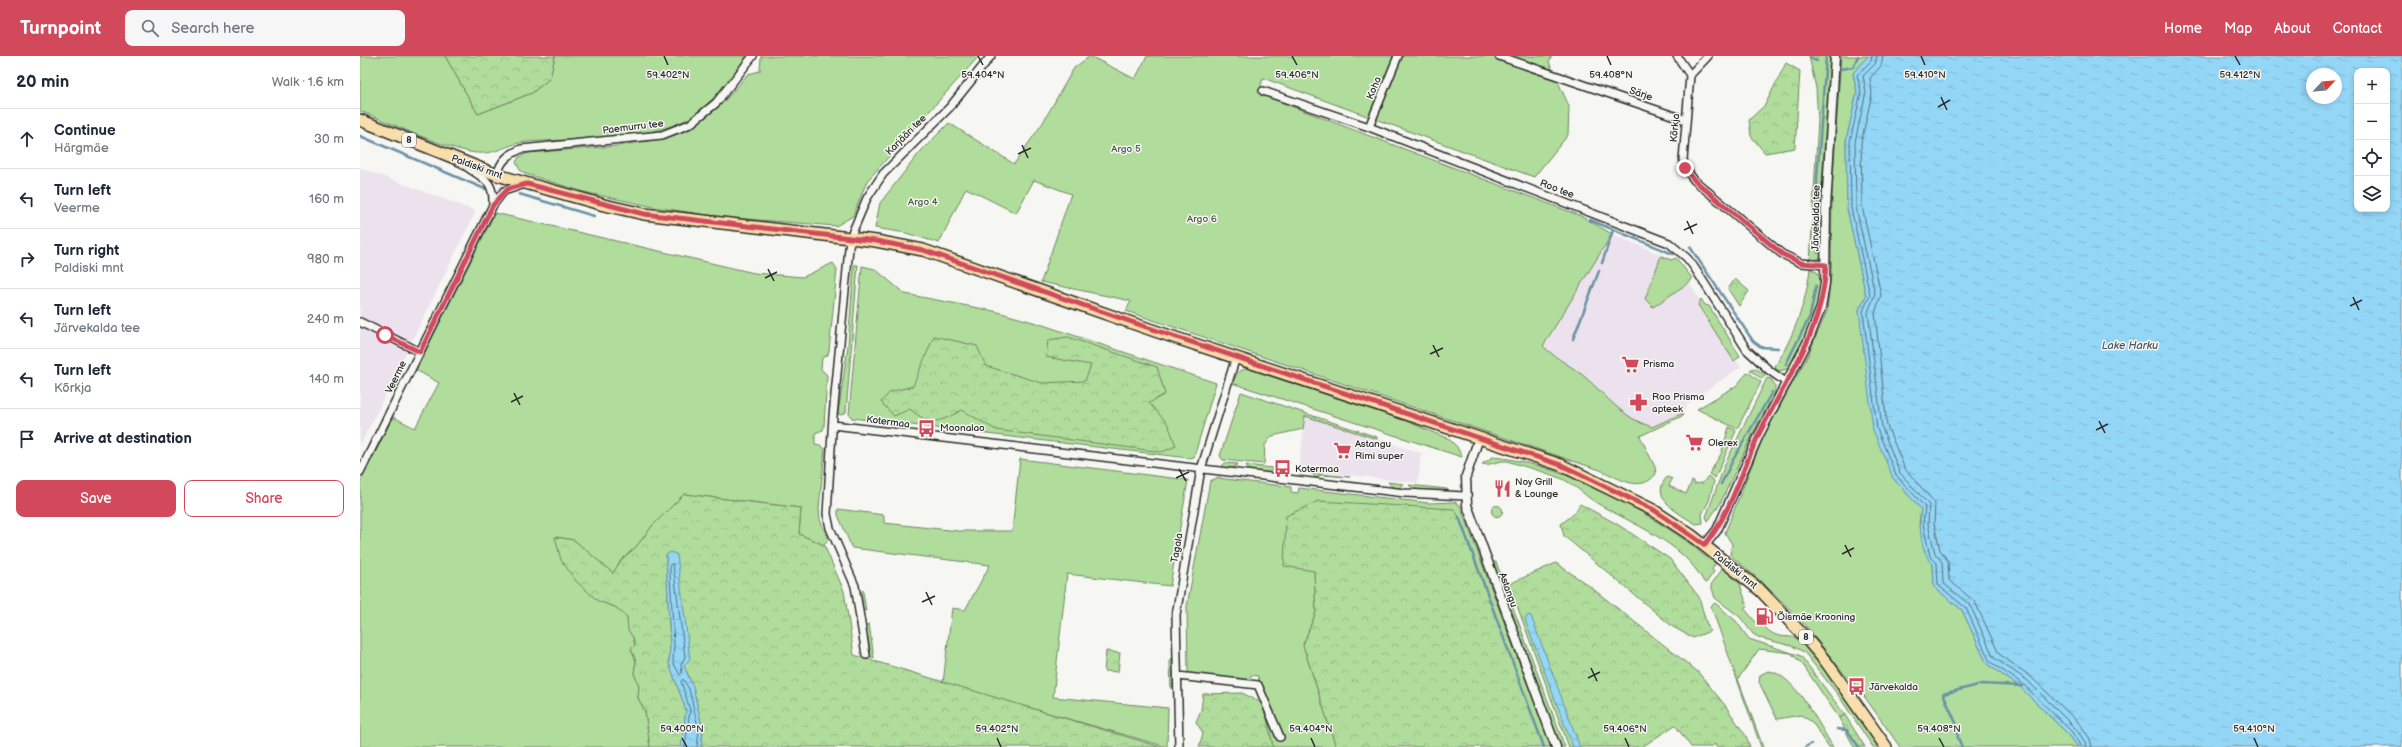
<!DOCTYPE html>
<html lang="en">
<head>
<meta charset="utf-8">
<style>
  body { margin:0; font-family:"Balsamiq Sans",sans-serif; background:#f6f6f7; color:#1f2937 }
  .controls { position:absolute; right:12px; top:12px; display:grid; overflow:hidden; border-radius:8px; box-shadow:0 2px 6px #0003 }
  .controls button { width:36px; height:36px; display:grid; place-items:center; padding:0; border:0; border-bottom:1px solid #e0e1e3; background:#fff; color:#1f2937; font:20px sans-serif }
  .compass { position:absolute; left:1946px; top:12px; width:36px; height:36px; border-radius:50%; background:#fff; box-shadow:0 2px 6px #0003; rotate:64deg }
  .stop { position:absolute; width:12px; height:12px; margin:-9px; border:3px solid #d1495b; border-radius:50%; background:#fff }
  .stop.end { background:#d1495b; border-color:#fff; box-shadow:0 1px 4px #0008 }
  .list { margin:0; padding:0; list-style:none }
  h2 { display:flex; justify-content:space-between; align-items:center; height:52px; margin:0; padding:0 16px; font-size:17px }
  h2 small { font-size:13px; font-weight:400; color:#747a83 }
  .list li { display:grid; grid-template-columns:26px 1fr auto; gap:12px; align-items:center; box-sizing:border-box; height:60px; padding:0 16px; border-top:1px solid #e0e1e3 }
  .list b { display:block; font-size:15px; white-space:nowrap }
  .list p { margin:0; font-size:13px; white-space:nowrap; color:#747a83 }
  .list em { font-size:13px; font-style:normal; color:#747a83 }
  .actions { display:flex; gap:8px; padding:12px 16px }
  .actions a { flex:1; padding:9px 0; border:1px solid #d1495b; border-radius:8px; text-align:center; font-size:14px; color:#d1495b }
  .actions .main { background:#d1495b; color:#fff }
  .icon { flex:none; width:22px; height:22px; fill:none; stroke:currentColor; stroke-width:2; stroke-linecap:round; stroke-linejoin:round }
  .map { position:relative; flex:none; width:2042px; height:691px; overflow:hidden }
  header { display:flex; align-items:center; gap:24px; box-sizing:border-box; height:56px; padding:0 20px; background:#d1495b; color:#fff }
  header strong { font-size:19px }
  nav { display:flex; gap:22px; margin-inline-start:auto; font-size:14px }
  .search { width:280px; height:36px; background:#f6f6f7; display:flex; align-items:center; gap:10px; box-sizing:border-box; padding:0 14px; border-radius:8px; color:#747a83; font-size:15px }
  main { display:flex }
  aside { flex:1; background:#fff }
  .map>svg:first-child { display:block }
  .built { fill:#ece2ed }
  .green { fill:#b0dd9b; stroke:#6e8463 }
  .forest { fill:url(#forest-crowns); stroke:#6e8463 }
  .water { fill:url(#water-ripples); stroke:#6a92a5; fill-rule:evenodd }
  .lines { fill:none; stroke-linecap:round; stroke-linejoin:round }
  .shore { stroke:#556f7c; stroke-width:1 }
  .stream { stroke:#6a92a5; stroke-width:2.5 }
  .minor-casing { stroke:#2b2b2b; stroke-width:10 }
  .tertiary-casing { stroke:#2b2b2b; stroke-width:11 }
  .primary-casing { stroke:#2b2b2b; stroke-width:14 }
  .minor { stroke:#f6f6f2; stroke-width:7 }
  .tertiary { stroke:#f6f6f2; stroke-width:8 }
  .primary { stroke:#f8deab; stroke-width:11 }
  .route { stroke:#d1495b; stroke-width:5 }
  .ticks { fill:none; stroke:#2b2b2b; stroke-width:1.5 }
  .labels { text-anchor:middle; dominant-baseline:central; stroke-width:3; stroke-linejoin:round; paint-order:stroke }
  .shield { fill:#f6f6f2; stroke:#686867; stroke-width:1 }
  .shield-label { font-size:9px; font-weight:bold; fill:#2b2b2b }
  .street-label { font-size:10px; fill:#2b2b2b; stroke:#f6f6f2 }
  .park-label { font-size:10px; fill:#4c5847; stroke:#f6f6f2 }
  .poi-label { font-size:10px; fill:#2b2b2b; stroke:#f6f6f2; text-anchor:start }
  .water-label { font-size:11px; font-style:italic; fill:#45565e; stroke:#f6f6f2 }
  .ticks-label { font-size:10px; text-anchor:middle; fill:#2b2b2b; stroke:#f6f6f2; stroke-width:3; stroke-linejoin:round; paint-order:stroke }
</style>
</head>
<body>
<header>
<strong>Turnpoint</strong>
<div class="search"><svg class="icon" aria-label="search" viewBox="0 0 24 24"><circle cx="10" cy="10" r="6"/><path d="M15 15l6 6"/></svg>Search here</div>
<nav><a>Home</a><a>Map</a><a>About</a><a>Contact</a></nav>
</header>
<main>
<aside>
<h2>20 min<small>Walk · 1.6 km</small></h2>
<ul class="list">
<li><svg class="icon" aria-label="ahead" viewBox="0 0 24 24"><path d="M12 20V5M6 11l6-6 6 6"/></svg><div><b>Continue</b><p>Härgmäe</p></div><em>30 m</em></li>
<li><svg class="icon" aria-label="left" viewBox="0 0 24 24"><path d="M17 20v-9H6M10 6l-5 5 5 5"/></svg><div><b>Turn left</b><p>Veerme</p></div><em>160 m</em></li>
<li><svg class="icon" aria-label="right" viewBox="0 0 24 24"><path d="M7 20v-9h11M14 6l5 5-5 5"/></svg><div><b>Turn right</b><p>Paldiski mnt</p></div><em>980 m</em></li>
<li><svg class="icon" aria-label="left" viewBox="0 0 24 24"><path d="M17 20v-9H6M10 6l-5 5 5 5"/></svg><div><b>Turn left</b><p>Järvekalda tee</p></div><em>240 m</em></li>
<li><svg class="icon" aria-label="left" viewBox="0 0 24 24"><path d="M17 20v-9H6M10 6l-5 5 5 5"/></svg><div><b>Turn left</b><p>Kõrkja</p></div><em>140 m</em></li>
<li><svg class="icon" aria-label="arrive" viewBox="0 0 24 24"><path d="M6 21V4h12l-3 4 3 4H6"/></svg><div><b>Arrive at destination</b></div></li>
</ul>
<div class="actions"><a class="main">Save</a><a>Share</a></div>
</aside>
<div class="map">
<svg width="2042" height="691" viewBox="0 0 2042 691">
  <defs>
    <pattern id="forest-crowns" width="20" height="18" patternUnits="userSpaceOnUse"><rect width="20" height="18" fill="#b0dd9b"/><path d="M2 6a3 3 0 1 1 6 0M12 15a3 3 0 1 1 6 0" fill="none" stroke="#98be86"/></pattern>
    <pattern id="water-ripples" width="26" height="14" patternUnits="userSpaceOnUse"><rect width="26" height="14" fill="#94d6f6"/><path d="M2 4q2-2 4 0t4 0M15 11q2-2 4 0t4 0" fill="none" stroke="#80b8d3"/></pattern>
  </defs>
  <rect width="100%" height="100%" fill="#f6f6f2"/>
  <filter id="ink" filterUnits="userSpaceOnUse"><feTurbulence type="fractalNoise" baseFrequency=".025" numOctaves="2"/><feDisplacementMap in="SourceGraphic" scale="8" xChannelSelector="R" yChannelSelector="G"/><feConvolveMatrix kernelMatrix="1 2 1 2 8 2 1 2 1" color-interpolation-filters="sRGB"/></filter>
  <g filter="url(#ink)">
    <!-- built -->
    <path class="built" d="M0 112 116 155 0 390Z
      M1252 178 1316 205 1381 311 1332 344 1319 359 1274 379 1183 290Z
      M945 360 1061 397 1058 427 939 413Z"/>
    <!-- green -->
    <path class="green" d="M0 0H85L118 58 172 37 190 22 195 0H386C373 21 347 54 324 65 278 86 216 82 166 86 144 88 136 101 110 96 73 88 36 69 0 55Z
      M401 0H619L507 125 493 160 476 170 361 161 294 151 224 136 166 118 160 114 156 106 159 101 168 97 257 90 306 82 328 74 363 47 388 18 400 15Z
      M730 0 775 23 787 0H1192L1189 6 1209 50 1208 79 1174 121 903 22 899 38 1221 160 1252 178 1183 290C1196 303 1212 310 1225 321 1248 341 1262 362 1292 371L1323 357 1322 360 1280 380 1295 411 1296 418C1280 438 1259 422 1240 414L766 255 771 245 681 226 711 138 674 124 656 157 606 132 579 187 546 177 515 172 520 147 560 96 589 67 654 108 682 68 714 12Z
      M1449 0H1470L1461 143V198L1460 202 1450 206 1458 64 1456 32Z
      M1481 0H1508L1493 18 1497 36 1486 85 1487 152 1506 240 1499 254 1533 422 1561 453 1559 468 1573 508 1574 531 1602 554 1627 608 1660 631 1709 679 1718 691H1540L1497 630 1485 619 1441 564 1403 527 1370 499 1372 488 1365 477 1403 381 1448 299 1467 255 1471 218 1472 137Z
      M135 157 394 217 443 221 473 207 477 213 469 295 467 300 462 302 461 313 467 319 464 370 463 374 455 377V388L460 389 465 393 459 452 460 464 469 484 464 489 439 478 441 452 324 438 293 469 276 491 262 503 253 518 214 484 196 481 238 545 255 551 267 561C268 574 273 578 275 589L271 593 276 605 274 617 279 630 278 642 285 655 290 691H0V427L33 361 55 372 79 327 56 314Z
      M1301 200 1311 204 1316 202 1332 222 1331 225 1293 251 1285 243Z
      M494 209H498L486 356 481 359 478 358 488 290Z
      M502 210 515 213 545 238 634 255 680 268 856 327 834 401 829 402 492 362 489 358Z
      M1450 213 1457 216C1471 237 1440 292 1430 312L1420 315 1414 312C1433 282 1446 248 1450 213Z
      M1341 243 1345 249 1349 250 1380 300 1374 305 1338 249Z
      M887 312 1046 365 1089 383 1097 391 1102 401 872 327 878 316Z
      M1394 312 1405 318 1402 323 1390 314Z
      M1388 316 1401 326 1377 373 1337 353 1376 330Z
      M1407 322 1411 323 1415 329V336L1393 377 1360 448 1348 465 1346 461 1365 408Z
      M881 336 1017 381V383L945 360 943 373 912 380 905 389 904 408 863 404 860 400Z
      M1369 371 1376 375 1355 422 1349 418 1361 398Z
      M1133 401C1185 405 1255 438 1299 467 1310 474 1323 482 1334 491 1341 497 1347 503 1356 507L1352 513 1354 516 1346 527 1344 526C1322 485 1273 469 1235 446 1223 438 1213 427 1200 422 1183 415 1165 411 1147 405 1138 404 1131 410 1122 408Z
      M660 403 828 424 810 530 707 518 693 641 808 652 807 691 583 627 592 552 605 554 630 509 492 492 478 459V453L524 459V467L598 475H652Z
      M865 407 878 408 873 412 861 411Z
      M886 409 912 412V414L909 417 890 415Z
      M951 417 990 421 961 419 956 422Z
      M1348 420 1354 425 1349 445 1342 458 1343 467 1336 468C1321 459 1288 442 1307 421L1312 423 1309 430 1326 438 1332 425H1334V428L1343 427Z
      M857 422 931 431V436L938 437 939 432 1069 447 1095 446 1100 449 1191 691H1184L954 514 956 556 943 589 976 691H913L898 620 891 619 889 626 828 618 827 550 850 425Z
      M1028 426 1043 428 1039 432 1032 431Z
      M1049 429 1087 433 1088 436 1054 434Z
      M1132 506H1136L1205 691H1201Z
      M1363 512 1380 528 1387 550 1384 552 1398 569 1401 566C1417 589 1429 575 1440 585 1471 615 1495 656 1518 691H1513L1478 639 1444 596 1432 590 1400 582 1393 578 1380 561 1355 542 1351 529Z
      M503 534V536L506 555 503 554 501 538Z
      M1355 547 1376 565 1389 583 1441 600 1485 659 1479 662 1443 609 1431 597 1399 593 1378 623 1403 691H1401L1351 550Z
      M509 568 514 602 511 601 506 569Z
      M812 602 813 629 811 633 810 605Z
      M1408 615C1434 617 1460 670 1473 691H1469L1452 666 1441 659 1417 663 1399 626 1400 619Z"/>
    <!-- forest -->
    <path class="forest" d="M85 0H195L190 22 172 37 118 58Z
      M1426 7 1440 15 1435 92 1405 97 1391 80 1389 64 1405 49Z
      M1375 223 1389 235 1379 250 1368 233Z
      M574 280 617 290 626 310 682 327 725 325 731 309 686 301 688 284 708 281 797 311 805 338 789 347 808 368 816 390 802 396 636 374 602 354C580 366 571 371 550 353L534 360 521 346 530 336 553 330Z
      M324 438 441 452 439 478 464 489 484 535 494 599 801 691H341L343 675 333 631 324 610 306 499 310 588 309 607 326 654 321 691H290L285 655 278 642 279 630 274 617 276 605 271 593 275 589 273 581 268 574 267 561 255 551 238 545 216 525 201 504 195 481 214 484 253 517 262 503 276 491 293 469Z
      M958 445 1094 453 1099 461 1184 691H976L943 589 956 556 954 515 924 510 926 460Z
      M1220 448 1257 468 1310 503 1339 541 1346 566 1350 575 1333 582 1313 571 1204 480 1201 468 1214 458Z
      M1131.5 455a5.5 5.5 0 1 1 11 0a5.5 5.5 0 1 1-11 0Z
      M1196 507 1228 529 1338 616 1364 648 1386 680 1390 691H1356L1355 688 1350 691H1331L1315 669 1282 691H1209L1149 528Z
      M746 595 760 597 758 616 744 615Z
      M882 637 904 648 913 691H839L843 677 836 666 841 654 843 638Z
      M1485 659 1505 691H1494L1479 662Z"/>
    <!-- water -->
    <path class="water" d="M1508 0H2042V691H1718L1709 679 1660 631 1627 608 1602 554 1574 531 1573 508C1560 496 1559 470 1561 453L1533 422 1513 374 1499 254 1506 240 1487 152 1486 85 1497 36 1493 17ZM1997 15H2027V153H1997ZM1952 18H1976V42H1952Z
      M311 496 317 499 330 603 324 610 333 631 343 675 341 691H321L326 654 309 607 310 588 306 499Z
      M1168 559 1171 560 1220 691H1213L1165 564Z"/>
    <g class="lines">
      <!-- shore -->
      <path class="shore" d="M1512 0 1511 5 1497 19 1501 36 1490 86 1491 152 1510 239 1503 255 1517 373 1536 419 1565 451 1563 468 1570 500 1577 507 1578 529 1606 552 1630 606 1663 628 1712 676 1721 691
        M1517 0 1515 8 1503 20 1506 36 1495 86 1496 151 1515 238 1508 256 1522 372 1540 417 1569 449 1568 468 1575 497 1582 506 1583 527 1610 549 1634 602 1667 624 1716 673 1725 686 1726 691
        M1523 0 1521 10 1510 22 1512 38 1501 87 1502 150 1521 239 1515 257 1527 370 1545 413 1575 447 1574 467 1580 494 1588 505 1589 524 1615 546 1639 598 1670 620 1720 668 1730 683 1732 691
        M313 508 325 601 321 609 322 617 320 619 313 606 314 588 310 519V509Z
        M325 691 330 654 321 625 323 623 329 633 339 675 337 691"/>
      <!-- stream -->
      <path class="stream" d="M1450 2 1457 5
        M1480 13 1493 11 1498 0
        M0 80 125 133
        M159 138 234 160
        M1230 164 1313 198
        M1330 191 1393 285 1401 291 1418 292
        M1458 197 1457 123 1466 0
        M1242 207 1253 174
        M1213 283 1239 215
        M1426 308 1450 260 1456 230
        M1361 428 1373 404 1412 336
        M1099 461 1184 691
        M1477 673 1487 674 1499 691
        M1445 691 1451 688
        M1602 691 1598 682 1596 667 1583 638 1622 628 1662 630"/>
      <defs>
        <path id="minor" d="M1139 0 1326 64
          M1317 0 1330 19 1323 104 1325 112 1334 124 1422 198 1441 207 1466 209
          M1330 19 1348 0
          M903 35 1009 71 1309 187 1327 202 1334 211 1387 294 1410 315 1427 327
          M1009 71 1038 0
          M104 109C123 123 134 123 133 149
          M137 119C141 104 148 99 161 93L302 79 330 68 356 47 393 0
          M0 266 60 296
          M473 369 1045 437 1105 440
          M0 416 133 149 144 135 165 128
          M506 599 495 530 470 472 467 458 473 360 490 182 507 142 523 118 590 51 631 0
          M818 620 898 629 920 681
          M819 691 816 559 841 413 876 301"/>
        <path id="tertiary" d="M1119 382 1106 420 1107 449 1196 691
          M1345 489 1357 474 1399 379 1448 285 1461 252 1465 227 1466 152 1475 0"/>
        <path id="primary" d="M0 64 137 119 244 149 284 158 516 185 563 194 795 275 1201 409 1293 454 1331 479 1400 534 1445 581 1467 607 1526 691"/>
      </defs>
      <!-- minor casing -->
      <use href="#minor" class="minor-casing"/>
      <!-- tertiary casing -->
      <use href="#tertiary" class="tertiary-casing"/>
      <!-- primary casing -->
      <use href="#primary" class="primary-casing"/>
      <!-- minor -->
      <use href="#minor" class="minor"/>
      <!-- tertiary -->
      <use href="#tertiary" class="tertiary"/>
      <!-- primary -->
      <use href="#primary" class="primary"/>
    </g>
  </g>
  <g class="lines" filter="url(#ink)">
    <!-- route -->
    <path class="route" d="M25 279 60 296 133 149 148 133 167 128 284 158 516 185 563 194 795 274 1201 409 1294 454 1345 489C1370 458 1381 417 1398 380 1426 322 1463 277 1466 209L1441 207 1422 198 1334 124 1325 112"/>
  </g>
  <!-- ticks -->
  <path class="ticks" d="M304 0 308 9M618 0 623 9M932 0 937 9M1247 0 1251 9M1561 0 1565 9M1875 0 1880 9M1581 41 1587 54M1578 51 1590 44M662 89 668 102M658 98 671 92M1327 165 1333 178M1324 174 1337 168M408 213 414 225M405 222 417 216M1993 241 1999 254M1990 250 2002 244M1073 289 1079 301M1070 298 1083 292M154 337 160 349M151 346 163 340M1739 365 1745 377M1736 374 1748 368M819 413 826 425M816 422 829 416M1485 489 1491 501M1482 498 1494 492M566 536 572 549M562 546 575 540M1231 612 1237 625M1228 622 1240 616M322 682 327 691M637 682 641 691M951 682 955 691M1265 682 1269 691M1579 682 1584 691M1894 682 1898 691"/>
  <!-- icons -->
  <defs>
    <symbol id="supermarket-bare" viewBox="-9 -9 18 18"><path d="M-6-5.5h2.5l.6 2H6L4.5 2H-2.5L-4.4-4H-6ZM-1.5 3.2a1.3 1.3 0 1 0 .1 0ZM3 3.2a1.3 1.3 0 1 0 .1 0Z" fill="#d1495b" stroke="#f6f6f2" stroke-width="2.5" paint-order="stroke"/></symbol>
    <symbol id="pharmacy-bare" viewBox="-9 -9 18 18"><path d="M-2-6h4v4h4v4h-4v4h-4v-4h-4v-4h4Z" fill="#d1495b" stroke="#f6f6f2" stroke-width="2.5" paint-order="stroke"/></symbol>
    <symbol id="bus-bare" viewBox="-9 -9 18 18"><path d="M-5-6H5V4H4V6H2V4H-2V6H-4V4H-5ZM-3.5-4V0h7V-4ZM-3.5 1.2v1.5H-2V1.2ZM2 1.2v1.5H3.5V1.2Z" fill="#d1495b" stroke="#f6f6f2" stroke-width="2.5" paint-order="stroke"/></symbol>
    <symbol id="restaurant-bare" viewBox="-9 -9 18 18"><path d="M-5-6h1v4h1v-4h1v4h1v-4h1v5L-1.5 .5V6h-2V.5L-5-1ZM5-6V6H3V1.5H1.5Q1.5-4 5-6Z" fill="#d1495b" stroke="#f6f6f2" stroke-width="2.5" paint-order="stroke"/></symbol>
    <symbol id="fuel-bare" viewBox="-9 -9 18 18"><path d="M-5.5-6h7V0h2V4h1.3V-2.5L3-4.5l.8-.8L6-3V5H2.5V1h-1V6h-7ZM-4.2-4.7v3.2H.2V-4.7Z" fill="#d1495b" stroke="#f6f6f2" stroke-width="2.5" paint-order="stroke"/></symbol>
  </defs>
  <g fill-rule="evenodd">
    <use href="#supermarket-bare" x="1258" y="296" width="25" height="25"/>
    <use href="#pharmacy-bare" x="1266" y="334" width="25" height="25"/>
    <use href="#bus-bare" x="554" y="360" width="25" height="25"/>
    <use href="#supermarket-bare" x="1322" y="374" width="25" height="25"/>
    <use href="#supermarket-bare" x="970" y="382" width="25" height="25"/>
    <use href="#bus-bare" x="910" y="400" width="25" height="25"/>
    <use href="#restaurant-bare" x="1130" y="420" width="25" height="25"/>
    <use href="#fuel-bare" x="1392" y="548" width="25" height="25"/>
    <use href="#bus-bare" x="1484" y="618" width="25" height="25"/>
  </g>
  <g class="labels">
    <!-- shield labels -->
    <g class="shield">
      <rect x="42" y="77" width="14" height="14" rx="3"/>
      <rect x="1439" y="574" width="14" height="14" rx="3"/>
    </g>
    <g class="shield-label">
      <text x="49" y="84">8</text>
      <text x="1446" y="581">8</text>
    </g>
    <!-- street labels -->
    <g class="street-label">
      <text transform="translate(1014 32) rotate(-68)">Koha</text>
      <text transform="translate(1281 38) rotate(19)">Särje</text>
      <text transform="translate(273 71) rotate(-7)">Paemurru tee</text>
      <text transform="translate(1315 72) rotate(-85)">Kõrkja</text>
      <text transform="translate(546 79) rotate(-45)">Karjääri tee</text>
      <text transform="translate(117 111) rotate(20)">Paldiski mnt</text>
      <text transform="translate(1197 133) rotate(21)">Roo tee</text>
      <text transform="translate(1456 162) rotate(-89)">Järvekalda tee</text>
      <text transform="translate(36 321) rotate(-64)">Veerme</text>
      <text transform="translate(528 366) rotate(7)">Kotermaa</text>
      <text transform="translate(817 492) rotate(-80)">Tagala</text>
      <text transform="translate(1375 514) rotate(39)">Paldiski mnt</text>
      <text transform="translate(1148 534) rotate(70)">Astangu</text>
    </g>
    <!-- park labels -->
    <g class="park-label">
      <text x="766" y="93">Argo 5</text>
      <text x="563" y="146">Argo 4</text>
      <text x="842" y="163">Argo 6</text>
    </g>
    <!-- poi labels -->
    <g class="poi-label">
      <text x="1283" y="308">Prisma</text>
      <text x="1292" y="341">Roo Prisma<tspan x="1292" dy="12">apteek</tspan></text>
      <text x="580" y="372">Moonalao</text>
      <text x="1348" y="387">Olerex</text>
      <text x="995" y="388">Astangu<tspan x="995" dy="12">Rimi super</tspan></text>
      <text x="935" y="413">Kotermaa</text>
      <text x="1155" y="426">Noy Grill<tspan x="1155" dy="12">&amp; Lounge</tspan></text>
      <text x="1417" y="561">Õismäe Krooning</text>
      <text x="1509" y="631">Järvekalda</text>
    </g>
    <!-- water labels -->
    <g class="water-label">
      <text x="1770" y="289">Lake Harku</text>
    </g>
  </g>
  <g class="ticks-label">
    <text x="937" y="22">59.406°N</text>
    <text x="1251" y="22">59.408°N</text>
    <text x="308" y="22">59.402°N</text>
    <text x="623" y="22">59.404°N</text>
    <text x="1880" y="22">59.412°N</text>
    <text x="1565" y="22">59.410°N</text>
    <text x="322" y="676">59.400°N</text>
    <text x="637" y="676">59.402°N</text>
    <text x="951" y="676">59.404°N</text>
    <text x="1265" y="676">59.406°N</text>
    <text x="1579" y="676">59.408°N</text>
    <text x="1894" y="676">59.410°N</text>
  </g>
</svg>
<div class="controls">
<button>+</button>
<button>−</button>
<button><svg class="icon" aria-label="locate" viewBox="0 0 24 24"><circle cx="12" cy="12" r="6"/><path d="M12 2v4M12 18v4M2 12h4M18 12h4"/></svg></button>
<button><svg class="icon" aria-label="layers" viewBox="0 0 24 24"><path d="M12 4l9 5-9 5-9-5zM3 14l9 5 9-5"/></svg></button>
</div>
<svg class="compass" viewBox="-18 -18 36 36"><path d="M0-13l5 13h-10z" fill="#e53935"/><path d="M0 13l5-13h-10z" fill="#747a83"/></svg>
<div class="stop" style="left:25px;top:279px"></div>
<div class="stop end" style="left:1325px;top:112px"></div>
</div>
</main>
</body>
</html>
